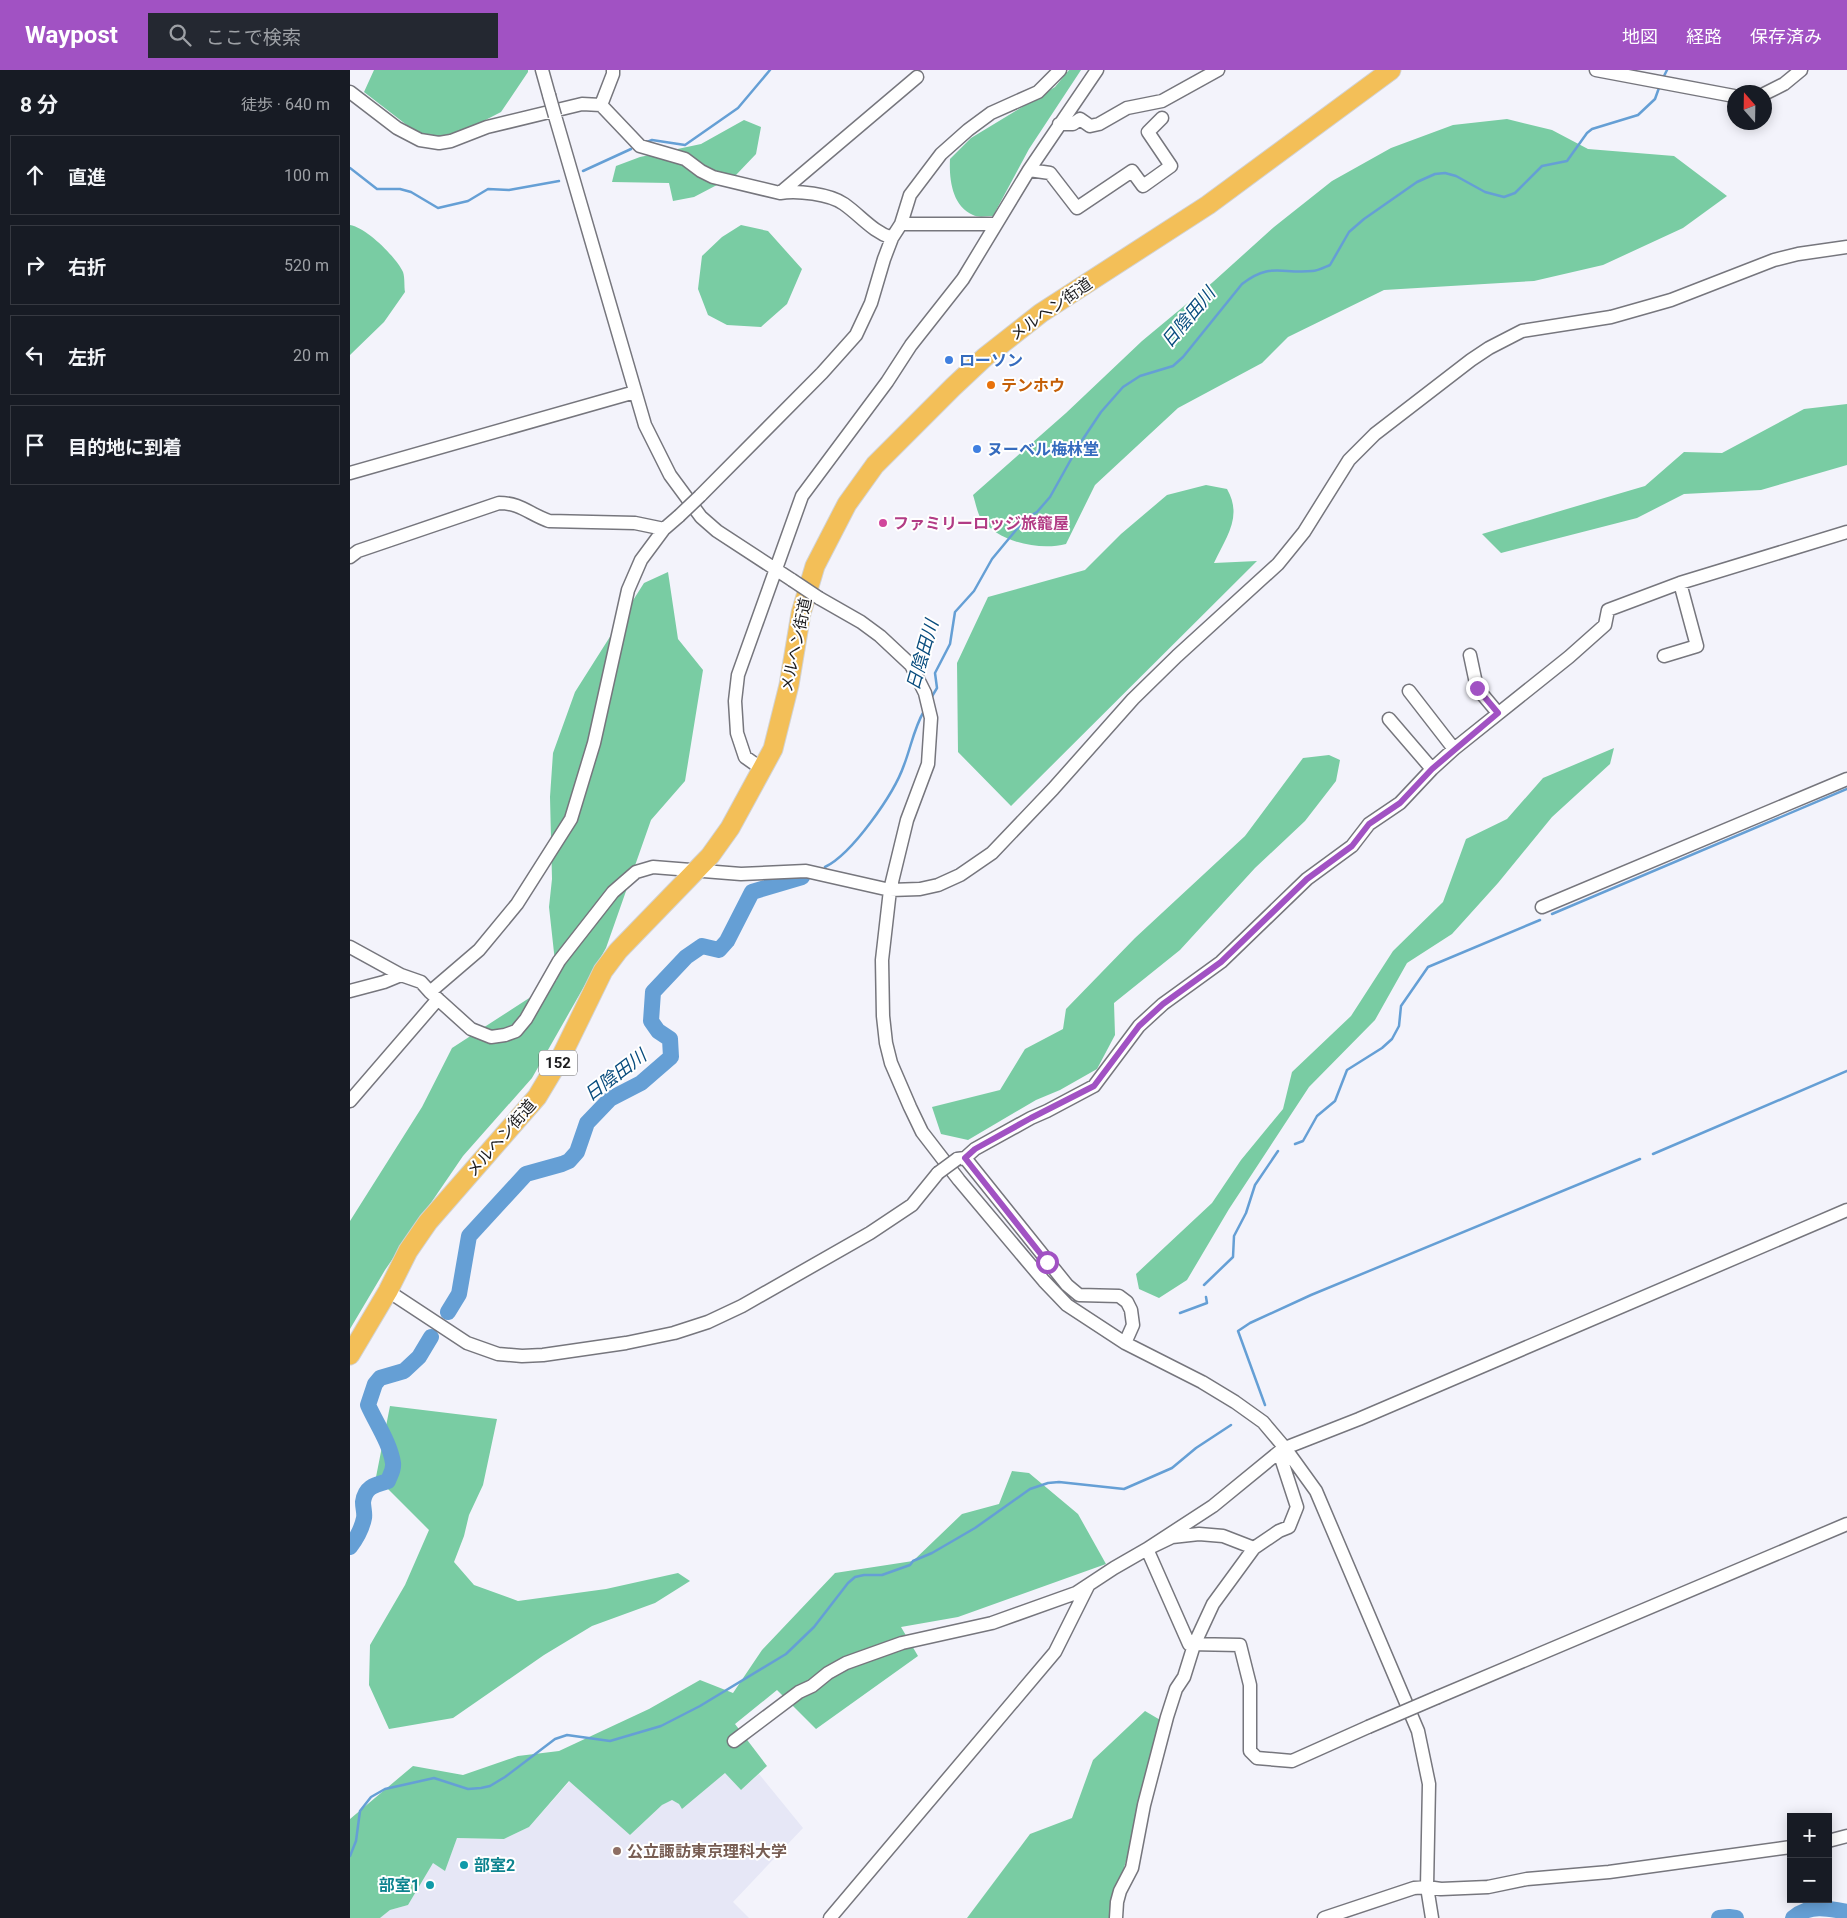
<!DOCTYPE html>
<html lang="ja">
<head>
<meta charset="utf-8">
<style>
  body { margin:0; font-family:Roboto,"Noto Sans JP",sans-serif; background:#242831; color:#f1f3f6 }
  .controls { position:absolute; right:15px; bottom:15px; display:grid; overflow:hidden; border-radius:0px; box-shadow:0 2px 12px #0003 }
  .controls button { width:45px; height:45px; display:grid; place-items:center; padding:0; border:0; border-bottom:1px solid #363941; background:#171b24; color:#f1f3f6; font:25px sans-serif }
  .compass { position:absolute; left:1377px; top:15px; width:45px; height:45px; border-radius:50%; background:#171b24; box-shadow:0 2px 12px #0003; rotate:340deg }
  .stop { position:absolute; width:15px; height:15px; margin:-11px; border:4px solid #a152c3; border-radius:50%; background:#fff }
  .stop.end { background:#a152c3; border-color:#fff; box-shadow:0 1px 5px #0008 }
  .list { margin:0; padding:0; list-style:none }
  h2 { display:flex; justify-content:space-between; align-items:center; height:65px; margin:0; padding:0 20px; font-size:21px }
  h2 small { font-size:16px; font-weight:400; color:#9ea1a6 }
  .list li { display:grid; grid-template-columns:32px 1fr auto; gap:15px; align-items:center; box-sizing:border-box; height:80px; margin:0 10px 10px; padding:0 10px; border:1px solid #363941; border-radius:0px }
  .list b { display:block; font-size:19px; white-space:nowrap }
  .list em { font-size:16px; font-style:normal; color:#9ea1a6 }
  .icon { flex:none; width:28px; height:28px; fill:none; stroke:currentColor; stroke-width:2; stroke-linecap:round; stroke-linejoin:round }
  .map { position:relative; flex:none; width:1497px; height:1848px; overflow:hidden }
  header { display:flex; align-items:center; gap:30px; box-sizing:border-box; height:70px; padding:0 25px; background:#a152c3; color:#fff }
  header strong { font-size:24px }
  nav { display:flex; gap:28px; margin-inline-start:auto; font-size:18px }
  .search { width:350px; height:45px; background:#242831; display:flex; align-items:center; gap:12px; box-sizing:border-box; padding:0 18px; border-radius:0px; color:#9ea1a6; font-size:19px }
  main { display:flex }
  aside { flex:1; background:#171b24 }
  .map>svg:first-child { display:block }
  .built { fill:#e6e7f6 }
  .forest { fill:#79cca3 }
  .lines { fill:none; stroke-linecap:round; stroke-linejoin:round }
  .stream { stroke:#659fd5; stroke-width:2.5 }
  .river { stroke:#659fd5; stroke-width:16 }
  .minor-casing { stroke:#76767d; stroke-width:15 }
  .highway-casing { stroke:#d2d2d2; stroke-width:21 }
  .minor { stroke:#fff; stroke-width:12 }
  .highway { stroke:#f3bf58; stroke-width:19 }
  .minor-bridge-casing { stroke:#76767d; stroke-width:15; stroke-linecap:butt }
  .minor-bridge { stroke:#fff; stroke-width:12 }
  .route { stroke:#a152c3; stroke-width:6 }
  .shop-dot { fill:#3f7fe0; stroke:#fff; stroke-width:2 }
  .food-dot { fill:#e8710a; stroke:#fff; stroke-width:2 }
  .hotel-dot { fill:#d1479c; stroke:#fff; stroke-width:2 }
  .education-dot { fill:#8d6e63; stroke:#fff; stroke-width:2 }
  .culture-dot { fill:#0f9aa8; stroke:#fff; stroke-width:2 }
  .labels { text-anchor:middle; dominant-baseline:central; stroke-width:4; stroke-linejoin:round; paint-order:stroke }
  .shield { fill:#fff; stroke:#616162; stroke-width:1 }
  .shield-label { font-size:15px; font-weight:bold; fill:#1d1d1f }
  .street-label { font-size:16px; fill:#1d1d1f; stroke:#fff }
  .shop-label { font-size:16px; font-weight:bold; fill:#366cbe; stroke:#fff; text-anchor:start }
  .food-label { font-size:16px; font-weight:bold; fill:#c56008; stroke:#fff; text-anchor:start }
  .hotel-label { font-size:16px; font-weight:bold; fill:#b23c85; stroke:#fff; text-anchor:start }
  .education-label { font-size:16px; font-weight:bold; fill:#785e54; stroke:#fff; text-anchor:start }
  .culture-label { font-size:16px; font-weight:bold; fill:#0d838f; stroke:#fff; text-anchor:start }
  .water-label { font-size:18px; font-style:italic; fill:#074b7d; stroke:#fff }
</style>
</head>
<body>
<header>
<strong>Waypost</strong>
<div class="search"><svg class="icon" aria-label="search" viewBox="0 0 24 24"><circle cx="10" cy="10" r="6"/><path d="M15 15l6 6"/></svg>ここで検索</div>
<nav><a>地図</a><a>経路</a><a>保存済み</a></nav>
</header>
<main>
<aside>
<h2>8 分<small>徒歩 · 640 m</small></h2>
<ul class="list">
<li><svg class="icon" aria-label="ahead" viewBox="0 0 24 24"><path d="M12 20V5M6 11l6-6 6 6"/></svg><div><b>直進</b></div><em>100 m</em></li>
<li><svg class="icon" aria-label="right" viewBox="0 0 24 24"><path d="M7 20v-9h11M14 6l5 5-5 5"/></svg><div><b>右折</b></div><em>520 m</em></li>
<li><svg class="icon" aria-label="left" viewBox="0 0 24 24"><path d="M17 20v-9H6M10 6l-5 5 5 5"/></svg><div><b>左折</b></div><em>20 m</em></li>
<li><svg class="icon" aria-label="arrive" viewBox="0 0 24 24"><path d="M6 21V4h12l-3 4 3 4H6"/></svg><div><b>目的地に到着</b></div></li>
</ul>
</aside>
<div class="map">
<svg width="1497" height="1848" viewBox="0 0 1497 1848">
  <rect width="100%" height="100%" fill="#f3f3fb"/>
  <!-- built -->
  <path class="built" d="M375 1702 391 1720 409 1704 453 1758 383 1832 399 1848H30L40 1840 58 1835 83 1792 95 1800 107 1768 154 1769 179 1757 220 1711 280 1765 312 1735 322 1730 329 1734 332 1739Z"/>
  <!-- forest -->
  <path class="forest" d="M24 0H178V2L151 42 118 59 67 73 58 56 14 22Z
    M719 0H731L679 79 643 146C637 146 628 148 623 145 602 136 599 109 600 89L621 68 705 17Z
    M1157 49 1202 60 1238 79 1324 86 1377 126 1333 158 1253 195 1184 211 1034 220 938 267 912 293 828 338 745 415 716 474C689 481 647 472 630 447 627 441 625 431 623 425L716 343 792 271 863 212 924 157 982 111 1041 78 1103 55Z
    M394 50 411 57 406 84 386 105 344 127 323 131 319 113 262 112 266 96 290 87 351 74Z
    M0 155C17 158 46 187 53 202 55 208 54 216 55 222L34 252 0 285Z
    M391 155 418 161 452 199 437 234 411 257 377 255 358 245 348 219 352 186 372 167Z
    M1497 334V395L1411 420 1334 424 1287 448 1151 483 1132 464 1295 416 1334 382 1372 383 1454 339Z
    M856 415 877 419C893 447 876 467 864 493L907 491 661 736 608 682 607 593 638 527 735 500 771 464 817 425Z
    M318 502 328 569 353 600 335 711 301 750 256 878 182 1008 113 1086 35 1200 0 1259V1151L72 1037 102 978 207 910 199 837 202 809 200 727 203 683 225 622 294 513Z
    M1264 678 1260 694 1202 747 1148 813 1102 864 1057 893 1025 950 959 1017 879 1139 837 1210 809 1228 789 1219 786 1204 862 1133 891 1090 933 1039 942 1002 1001 946 1043 881 1093 832 1116 769 1157 749 1193 708Z
    M979 685 990 690 986 711 955 751 905 798 830 880 764 933 765 965 747 999 710 1020 686 1030 618 1070 591 1064 582 1037 650 1020 675 979 713 959 716 939 785 868 895 766 953 688Z
    M40 1336 147 1349 133 1415 119 1445 114 1466 104 1492 124 1515 168 1531 256 1519 328 1503 340 1511 305 1533 242 1556 194 1585 103 1648 39 1659 19 1615 20 1575 55 1515 79 1460 26 1407Z
    M662 1401 679 1403 728 1444 756 1494 608 1547 551 1557 568 1586 466 1659 427 1620 385 1654 417 1696 391 1720 375 1703 332 1739 329 1734 322 1730 312 1735 280 1765 219 1711 179 1757 154 1769 107 1768 95 1801 83 1793 58 1835 40 1840 30 1848H0V1749L63 1696 113 1705 168 1686 209 1681 299 1639 350 1610 383 1623 412 1580 485 1503 563 1491 612 1444 649 1434Z
    M795 1641 817 1654 759 1848H617L680 1764 722 1748 743 1690Z"/>
  <g class="lines">
    <!-- stream -->
    <path class="stream" d="M1313 8 1317 0
      M297 72 302 70 335 75 388 38 420 0
      M0 98 27 119H50L61 122 88 138 118 131 138 119 159 120 209 111
      M233 101 281 79
      M581 628 587 618 585 603 600 574 605 542 624 521 642 489 676 448 687 442 700 427 729 375 751 342 773 317 790 306 823 296 833 287 892 214C920 192 931 204 962 201 968 201 975 197 980 195L999 162 1014 149 1067 112 1085 104 1095 103 1106 106 1135 122 1154 127 1165 123 1192 96 1217 91 1237 63 1242 59 1288 45 1305 29 1310 15
      M475 797C502 784 544 724 554 695 561 677 564 658 574 641
      M1202 844 1497 719
      M945 1074 953 1071 967 1046 985 1031 997 1000 1032 978 1042 969 1049 956 1051 936 1078 897 1190 850
      M1303 1084 1497 1001
      M854 1215 883 1187 884 1166 896 1143 905 1115 928 1081
      M830 1243 857 1233 856 1227
      M915 1335 888 1261 900 1253 961 1225 1290 1089
      M0 1786 6 1771 10 1741 21 1727 35 1719 84 1708 118 1719 131 1718 140 1716 155 1707 205 1669 217 1665 260 1671 311 1656 350 1636 436 1584 464 1557 498 1513 505 1507 514 1505H532L560 1495 563 1491 582 1483 625 1458 680 1419 698 1413 709 1412 774 1419 822 1398 846 1378 881 1355"/>
    <!-- river -->
    <path class="river" d="M98 1242 109 1224 119 1166 176 1104 212 1094 219 1091 227 1082 237 1053 260 1029 291 1013 321 987 320 969 308 961 301 951 303 922 336 887 352 876 369 880 377 871 402 822 452 807
      M0 1477C6 1469 12 1458 14 1448 15 1443 13 1438 13 1432 15 1417 24 1415 38 1411 40 1405 44 1400 43 1393 40 1373 26 1353 18 1335L25 1314 30 1308 54 1301 69 1287 81 1267
      M1369 1848 1379 1847 1386 1848
      M1443 1848C1459 1834 1478 1838 1497 1842"/>
    <defs>
      <path id="minor" d="M192 0 199 25
        M1246 0 1384 26
        M0 22 47 58 70 70 89 73 101 71 137 57 232 34 251 35 290 76 335 89 351 101 363 107 430 123C447 120 480 124 494 134 511 146 523 162 542 168
        M1414 24 1434 14 1451 0
        M251 35 263 4V0
        M205 46 295 355 320 405 351 447 367 461 442 510
        M709 54H723L730 49 740 56 749 54 777 38 812 31 868 0
        M679 100 700 103 727 138 782 101 793 116 821 96 798 62 812 48
        M430 123 567 7
        M551 154H645
        M0 403 285 322
        M350 426 472 303 506 265 521 233 534 189 542 168 551 154 560 125 591 84 618 60 641 43 688 22 710 0
        M0 487 8 481 149 433C171 433 179 444 199 451L285 453 314 459
        M469 528 511 552 530 566 561 595 575 623 581 648 578 694 557 750 540 820 532 890 533 946 536 973 541 993 560 1037 572 1062 609 1110 694 1211 717 1235 775 1273 852 1312 885 1332 913 1352 935 1378 966 1421 1068 1661 1079 1714 1077 1817 1082 1848
        M1120 585 1127 618 1148 643
        M1314 586 1347 576 1330 513
        M1059 621 1104 679
        M1039 649 1082 699
        M412 699 395 687 387 663 385 631 388 605 452 426 537 312 561 275 613 209 679 100 747 0
        M1192 837 1497 709
        M0 877 51 905
        M0 921 34 912 51 905 71 912 80 922 121 959 141 967 155 965 166 961 176 949 209 891 263 822 286 802 303 797 391 804 456 801 540 820 570 819 588 815 610 805 642 783 703 719 783 629 827 586 928 494 954 462 999 390 1025 364 1121 290 1139 278 1172 261 1261 247 1321 230 1424 190 1448 184 1497 177
        M80 922 129 880 167 834 221 749 244 673 278 520 291 490 314 459 329 446
        M0 1031 88 929
        M615 1088 717 1215 729 1225 769 1226 777 1232 781 1240 783 1255 775 1273
        M607 1089 615 1088 625 1079 681 1048 697 1041 744 1016 789 956 813 934 871 892 957 809 1002 776 1019 754 1050 733 1082 699 1104 679 1219 587 1255 555 1258 540 1330 513 1497 462
        M38 1221 117 1273 148 1284 172 1286 193 1285 276 1273 324 1263 358 1252 392 1236 520 1163 562 1135 588 1103
        M929 1382 863 1436 797 1479 839 1574 890 1575 900 1615V1681L907 1688 942 1691 1018 1657
        M1088 1627 1497 1454
        M384 1671 449 1622 462 1616 478 1603 496 1593 552 1573 642 1553 726 1523 764 1498 797 1479 822 1467 849 1464 873 1466 904 1478
        M1478 1771 1497 1766
        M480 1848 705 1582 738 1516
        M766 1848 767 1832 770 1821 782 1798 794 1735 817 1647 826 1619 834 1607 844 1575 863 1534 904 1478 929 1461 939 1457 947 1437 929 1382 935 1378 1009 1349 1497 1140
        M974 1848 1064 1818 1077 1817 1091 1819 1138 1817 1177 1809 1259 1802 1441 1777"/>
      <path id="highway" d="M0 1285 38 1221 58 1181 78 1152 187 1027 211 987 253 901 268 881 360 786 380 758 423 679 439 615 451 543 465 496 497 434 525 395 603 317 635 287 691 243 858 135 1041 0"/>
    </defs>
    <!-- minor casing -->
    <use href="#minor" class="minor-casing"/>
    <!-- highway casing -->
    <use href="#highway" class="highway-casing"/>
    <!-- minor -->
    <use href="#minor" class="minor"/>
    <!-- highway -->
    <use href="#highway" class="highway"/>
    <defs>
      <path id="minor-bridge" d="M199 25 205 46
        M329 446 350 426
        M442 510 469 528
        M588 1103 607 1089
        M1018 1657 1088 1627"/>
    </defs>
    <!-- minor-bridge casing -->
    <use href="#minor-bridge" class="minor-bridge-casing"/>
    <!-- minor-bridge -->
    <use href="#minor-bridge" class="minor-bridge"/>
  </g>
  <g class="lines">
    <!-- route -->
    <path class="route" d="M697 1192 615 1088 625 1079 681 1048 744 1016 789 956 813 934 871 892 957 809 1002 776 1019 754 1050 733 1082 699 1148 643 1127 618"/>
  </g>
  <!-- markers -->
  <g class="shop-dot">
    <circle cx="599" cy="290" r="5"/>
    <circle cx="627" cy="379" r="5"/>
  </g>
  <circle class="food-dot" cx="641" cy="315" r="5"/>
  <circle class="hotel-dot" cx="533" cy="453" r="5"/>
  <circle class="education-dot" cx="267" cy="1781" r="5"/>
  <g class="culture-dot">
    <circle cx="114" cy="1795" r="5"/>
    <circle cx="80" cy="1815" r="5"/>
  </g>
  <g class="labels">
    <!-- shield labels -->
    <rect class="shield" x="189" y="980.5" width="38" height="25" rx="4"/>
    <g class="shield-label">
      <text x="208" y="993">152</text>
    </g>
    <!-- street labels -->
    <g class="street-label">
      <text transform="translate(701 239) rotate(-35)">メルヘン街道</text>
      <text transform="translate(446 575) rotate(-78)">メルヘン街道</text>
      <text transform="translate(151 1068) rotate(-49)">メルヘン街道</text>
    </g>
    <!-- shop labels -->
    <g class="shop-label">
      <text x="609" y="290">ローソン</text>
      <text x="637" y="379">ヌーベル梅林堂</text>
    </g>
    <!-- food labels -->
    <g class="food-label">
      <text x="651" y="315">テンホウ</text>
    </g>
    <!-- hotel labels -->
    <g class="hotel-label">
      <text x="543" y="453">ファミリーロッジ旅籠屋</text>
    </g>
    <!-- education labels -->
    <g class="education-label">
      <text x="277" y="1781">公立諏訪東京理科大学</text>
    </g>
    <!-- culture labels -->
    <g class="culture-label">
      <text x="124" y="1795">部室2</text>
      <text x="70" y="1815" text-anchor="end">部室1</text>
    </g>
    <!-- water labels -->
    <g class="water-label">
      <text transform="translate(838 247) rotate(-50)">日陰田川</text>
      <text transform="translate(572 585) rotate(-74)">日陰田川</text>
      <text transform="translate(265 1005) rotate(-37)">日陰田川</text>
    </g>
  </g>
</svg>
<div class="controls">
<button>+</button>
<button>−</button>
</div>
<svg class="compass" viewBox="-18 -18 36 36"><path d="M0-13l5 13h-10z" fill="#e53935"/><path d="M0 13l5-13h-10z" fill="#9ea1a6"/></svg>
<div class="stop" style="left:697px;top:1192px"></div>
<div class="stop end" style="left:1127px;top:618px"></div>
</div>
</main>
</body>
</html>
